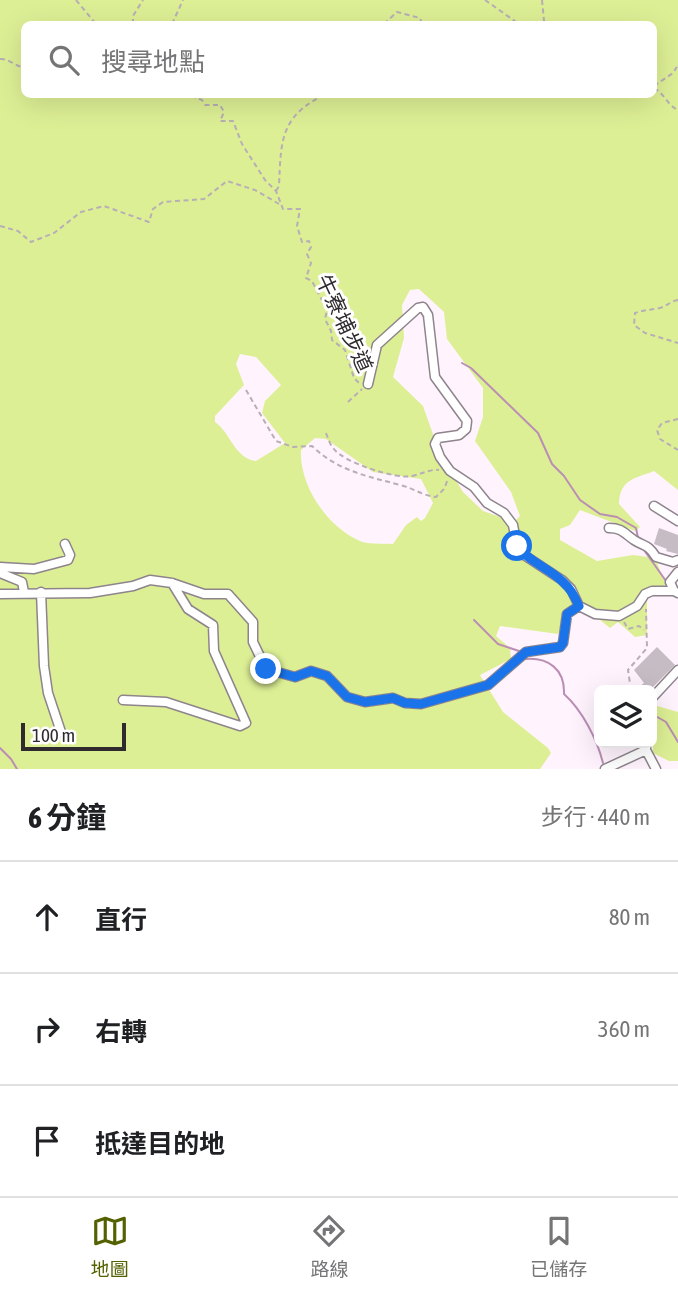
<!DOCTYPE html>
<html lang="zh-TW">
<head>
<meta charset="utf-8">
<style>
  body { margin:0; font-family:"Asap Condensed","Noto Sans TC",sans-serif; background:#f6f6f6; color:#202124 }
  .controls { position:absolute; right:21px; bottom:21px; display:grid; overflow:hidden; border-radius:10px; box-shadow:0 7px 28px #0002 }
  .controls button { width:63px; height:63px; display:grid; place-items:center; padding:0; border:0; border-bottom:2px solid #e0e0e0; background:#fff; color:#202124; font:35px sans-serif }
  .scale { position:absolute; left:21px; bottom:18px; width:105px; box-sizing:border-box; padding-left:7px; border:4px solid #2e2a2e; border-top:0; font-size:19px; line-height:24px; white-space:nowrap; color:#2e2a2e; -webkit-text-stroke:5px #fff; paint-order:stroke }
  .stop { position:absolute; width:21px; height:21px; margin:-16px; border:5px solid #1a73e8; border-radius:50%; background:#fff }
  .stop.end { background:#1a73e8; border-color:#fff; box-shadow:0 2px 7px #0008 }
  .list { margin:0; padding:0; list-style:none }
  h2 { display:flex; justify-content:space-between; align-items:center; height:91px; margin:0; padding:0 28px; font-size:30px }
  h2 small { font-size:23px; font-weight:400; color:#757577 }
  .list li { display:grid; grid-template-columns:46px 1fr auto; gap:21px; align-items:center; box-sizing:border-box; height:112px; padding:0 28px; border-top:2px solid #e0e0e0 }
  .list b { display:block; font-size:26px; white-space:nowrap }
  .list em { font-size:23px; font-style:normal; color:#757577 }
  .icon { flex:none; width:38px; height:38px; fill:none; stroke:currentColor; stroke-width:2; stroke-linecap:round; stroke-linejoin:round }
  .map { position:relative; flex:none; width:678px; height:769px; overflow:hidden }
  .search { position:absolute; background:#fff; box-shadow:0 7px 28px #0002; left:21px; right:21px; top:21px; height:77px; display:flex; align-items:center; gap:18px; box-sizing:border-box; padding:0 24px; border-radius:10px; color:#757577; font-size:26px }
  .sheet { height:427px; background:#fff }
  nav { display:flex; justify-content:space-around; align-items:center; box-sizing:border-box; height:98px; border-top:2px solid #e0e0e0; background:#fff; font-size:19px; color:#757577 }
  nav a { display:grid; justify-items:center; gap:4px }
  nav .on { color:#546101 }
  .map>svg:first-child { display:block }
  .green { fill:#ddef95; fill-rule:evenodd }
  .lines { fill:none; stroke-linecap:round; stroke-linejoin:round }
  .stream { stroke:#bb8eb4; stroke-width:2 }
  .building { fill:#c6bcc4 }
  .minor-casing { stroke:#8e848c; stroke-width:11 }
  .path { stroke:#b7aeb6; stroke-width:2; stroke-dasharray:5 3.5; stroke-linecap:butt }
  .minor { stroke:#fff; stroke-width:8 }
  .route { stroke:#1a73e8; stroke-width:9 }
  .labels { text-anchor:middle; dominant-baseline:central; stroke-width:6; stroke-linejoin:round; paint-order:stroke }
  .street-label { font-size:21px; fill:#2e2a2e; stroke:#fff }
</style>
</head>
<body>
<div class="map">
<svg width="678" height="769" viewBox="0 0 678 769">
  <rect width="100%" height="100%" fill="#fff3fd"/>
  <!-- green -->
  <path class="green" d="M0 0H678V490L654 471C634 479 620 479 619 504L640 527 635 531 580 510 570 525 560 529V540L597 561 633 555 655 558 666 585 649 589 647 595V635L635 637 618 622 610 628 579 603 566 613 558 634 500 626 496 636 510 648 511 659 480 675 503 712 548 748 551 753 540 769H0ZM24 24H654V94H24ZM419 289 444 312 447 339 483 388V417L475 441 511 492 520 516 514 522 483 511 463 492 440 454 423 406 393 377 404 338 402 305 410 290ZM240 354 256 357 281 385 265 401 262 413 285 443 256 461C234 458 231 433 215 422V416L244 385 236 364ZM315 438 326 439 373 472 421 479 433 503 425 518 421 521 417 517 406 525 393 544C383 543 369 545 360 541 327 527 299 485 301 450Z
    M654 705 678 712V761H669L653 753 652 711Z"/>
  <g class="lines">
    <!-- stream -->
    <path class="stream" d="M462 363 471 368 538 433 552 464 564 476 580 500 600 514 617 517 636 528 638 538
      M644 550 666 581
      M474 620 498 644 519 651
      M525 659C548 657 565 669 564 694 582 710 597 739 603 763
      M652 714 666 722 678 742
      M0 748 11 759 17 769"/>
  </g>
  <!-- building -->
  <path class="building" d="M659 528 678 535V554L666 551 667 549 654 544Z
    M657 647 675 665 653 687 646 690H635L644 683 634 670Z"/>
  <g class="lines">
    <defs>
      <path id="minor" d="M368 384 377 345 418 308 423 307 428 315 435 377 467 421 466 429 459 435 438 438 435 444 440 457 450 471 474 487 487 503 504 513 513 525 517 546 524 555 562 580 571 589 579 606 595 614 619 616 637 606 645 594 652 591H674L678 593
        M654 506 678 521
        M609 528C622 528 624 533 634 540 645 547 648 544 656 557L673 562 678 560
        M0 567 34 569 68 560 70 555 65 544
        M0 573 22 582 24 592
        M674 591 670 582 678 572
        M41 592 44 666 48 693 61 732
        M0 594 90 593 133 586 150 580 172 583 204 594H228L253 622V642L266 669 295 677 311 671 327 676 347 697 365 702 393 698 405 703 421 704 488 685 526 652 560 647 563 643 567 614 579 606
        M652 698 678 670
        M123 700 166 702 240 726 246 723 214 651 213 625 188 609 172 583
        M646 743V750L656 769
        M605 769 646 750"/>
    </defs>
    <!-- minor casing -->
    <use href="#minor" class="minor-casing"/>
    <!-- path -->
    <path class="path" d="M76 0 96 24
      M485 0 519 24
      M542 0 544 21 548 24
      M133 24V16L143 0
      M172 24 183 0
      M384 24 397 12 420 18 422 24
      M0 59C9 58 15 67 24 67
      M654 86 673 73 678 65
      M654 88C665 94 667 105 678 110
      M195 94 194 97 202 100 205 105H220L224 112 220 121H233L242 144 265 180 276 191 283 209H300L297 226 302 242 309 241 311 247 307 254 311 263 306 278 312 281 327 310 325 319 331 331 332 340 345 350 354 378 360 384
      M614 94H636
      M276 191 279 186C281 140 280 116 326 94
      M0 226 18 231 31 242 54 233 81 212 104 206 149 222 153 209 163 202 204 199 227 181 255 190 279 204
      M678 300C671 301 667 306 660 308 651 310 643 310 635 313L634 325 645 333 678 343
      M246 390 276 441 293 447 312 446C338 471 367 476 400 485 414 488 420 495 436 497L444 489 448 479
      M348 402 362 389
      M678 419 662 423 657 430 660 439 678 450
      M326 433C328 438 330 445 334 449 343 462 397 480 412 476 422 474 429 469 439 470
      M624 622 628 629 639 626 644 630
      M631 690 628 670 647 648 646 609"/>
    <!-- minor -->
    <use href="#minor" class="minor"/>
  </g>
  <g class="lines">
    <!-- route -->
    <path class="route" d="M266 669 295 677 311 671 327 676 347 697 365 702 393 698 405 703 421 704 488 685 526 652 560 647 563 643 567 614 579 606C575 597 571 589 563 582 549 568 529 562 517 546"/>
  </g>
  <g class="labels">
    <!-- street labels -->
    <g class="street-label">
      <text transform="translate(345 323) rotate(65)">牛寮埔步道</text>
    </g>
  </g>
</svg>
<div class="controls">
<button><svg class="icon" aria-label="layers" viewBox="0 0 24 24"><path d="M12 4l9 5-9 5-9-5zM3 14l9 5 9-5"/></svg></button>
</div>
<div class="scale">100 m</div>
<div class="stop" style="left:517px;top:546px"></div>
<div class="stop end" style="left:266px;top:669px"></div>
<div class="search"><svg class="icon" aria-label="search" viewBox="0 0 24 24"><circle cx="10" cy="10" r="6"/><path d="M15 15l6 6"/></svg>搜尋地點</div>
</div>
<section class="sheet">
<h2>6 分鐘<small>步行 · 440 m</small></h2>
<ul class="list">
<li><svg class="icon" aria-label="ahead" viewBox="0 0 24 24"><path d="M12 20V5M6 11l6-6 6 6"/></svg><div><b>直行</b></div><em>80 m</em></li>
<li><svg class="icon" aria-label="right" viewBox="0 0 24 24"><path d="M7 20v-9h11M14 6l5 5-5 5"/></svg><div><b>右轉</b></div><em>360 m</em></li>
<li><svg class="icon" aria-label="arrive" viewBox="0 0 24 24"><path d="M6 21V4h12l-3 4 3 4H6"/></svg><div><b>抵達目的地</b></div></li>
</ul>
</section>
<nav>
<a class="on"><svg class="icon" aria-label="map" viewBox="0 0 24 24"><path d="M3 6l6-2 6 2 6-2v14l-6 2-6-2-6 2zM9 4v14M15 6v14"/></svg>地圖</a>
<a><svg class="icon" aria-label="directions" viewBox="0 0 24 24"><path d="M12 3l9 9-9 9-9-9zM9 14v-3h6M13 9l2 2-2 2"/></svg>路線</a>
<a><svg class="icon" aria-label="saved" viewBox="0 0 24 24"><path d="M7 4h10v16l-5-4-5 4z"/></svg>已儲存</a>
</nav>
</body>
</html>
